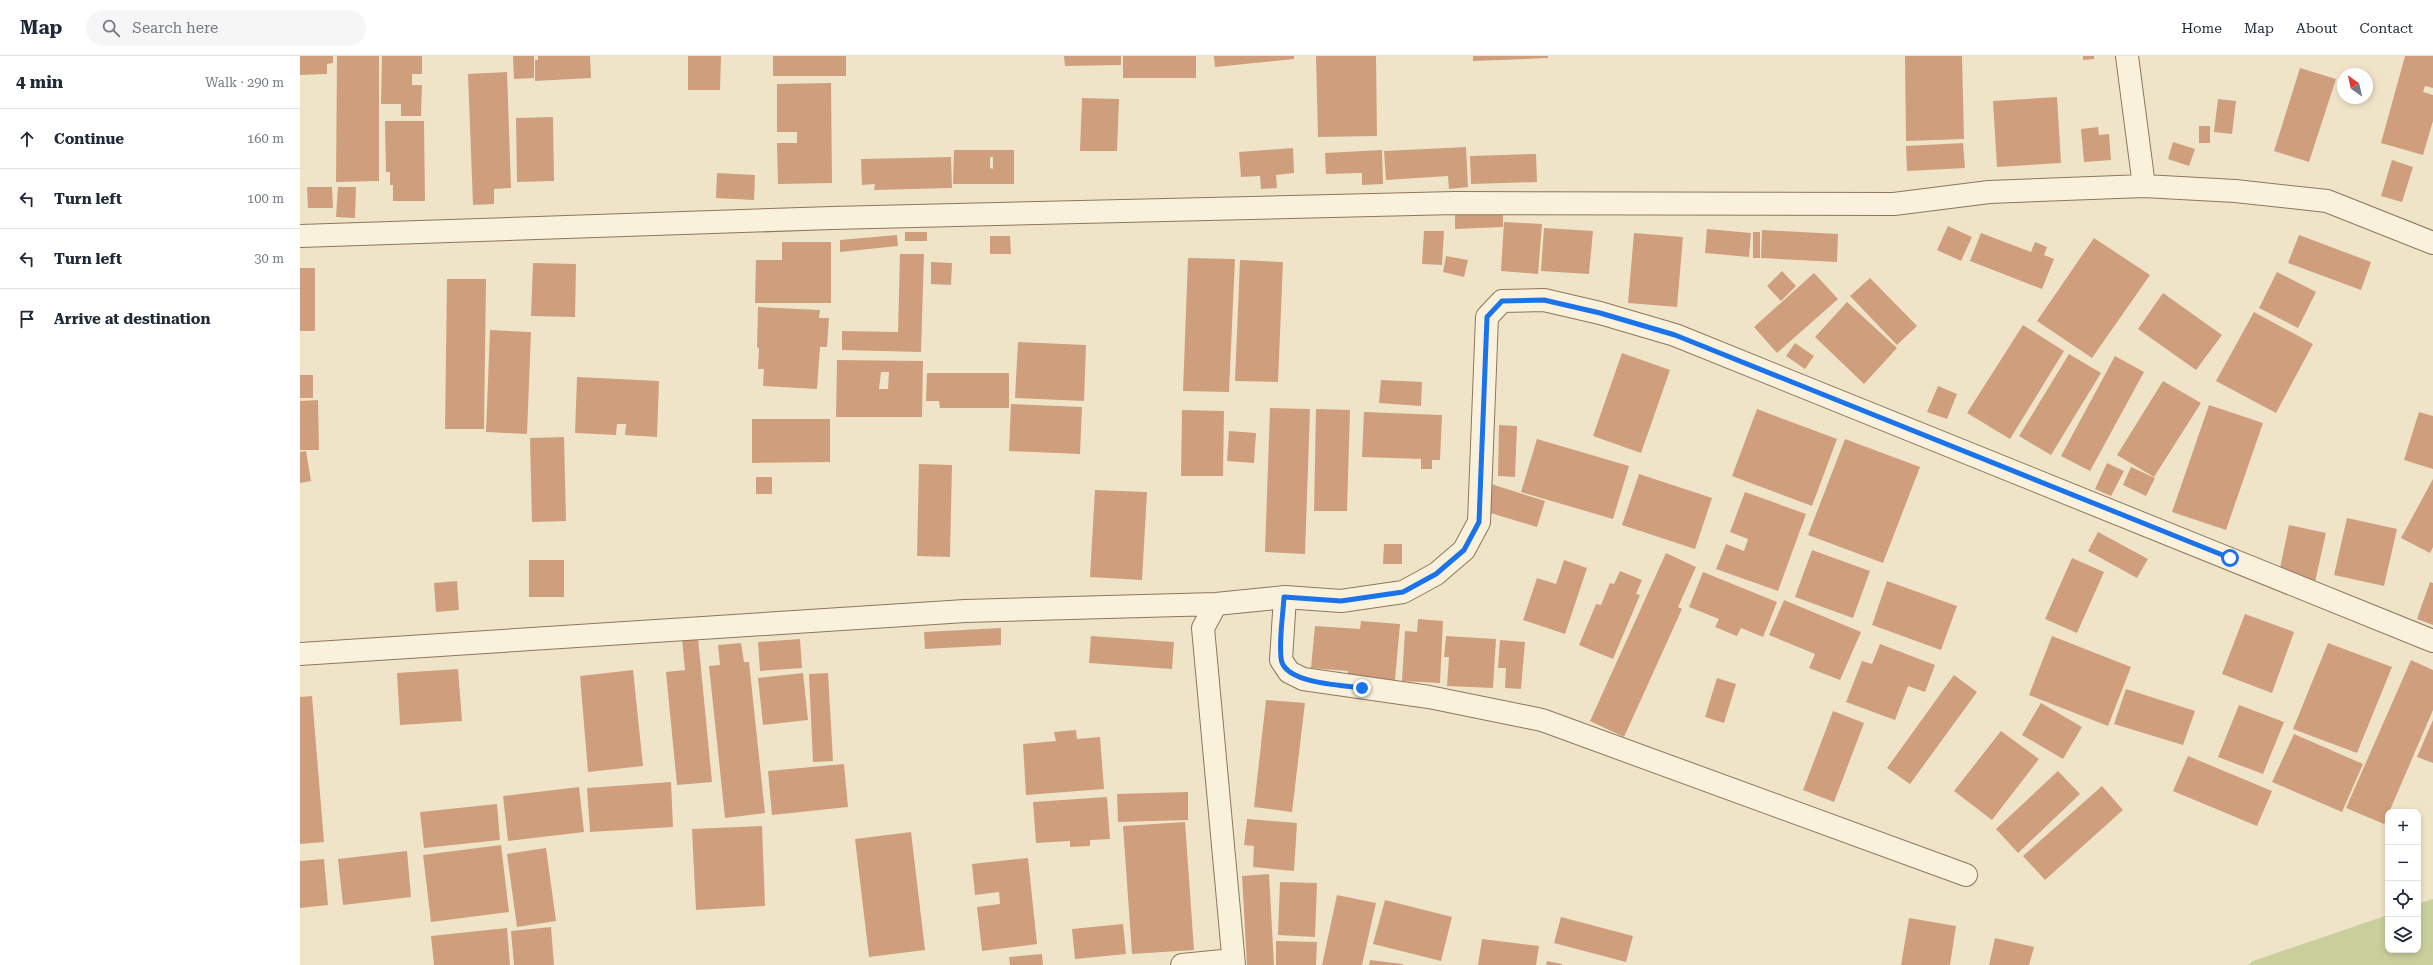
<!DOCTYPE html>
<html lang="en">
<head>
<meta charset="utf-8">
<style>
  body { margin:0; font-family:"Roboto Serif",serif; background:#f6f6f7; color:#1f2937 }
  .controls { position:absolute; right:12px; bottom:12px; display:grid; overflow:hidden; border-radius:8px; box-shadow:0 2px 6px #0003 }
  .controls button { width:36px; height:36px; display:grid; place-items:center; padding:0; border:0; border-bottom:1px solid #e0e1e3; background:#fff; color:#1f2937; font:20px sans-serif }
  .compass { position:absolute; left:2037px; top:12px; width:36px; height:36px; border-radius:50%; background:#fff; box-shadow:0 2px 6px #0003; rotate:326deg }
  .stop { position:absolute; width:12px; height:12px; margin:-9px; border:3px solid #1a73e8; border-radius:50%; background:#fff }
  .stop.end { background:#1a73e8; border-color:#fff; box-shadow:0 1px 4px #0008 }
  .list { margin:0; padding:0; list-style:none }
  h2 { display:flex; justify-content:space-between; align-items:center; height:52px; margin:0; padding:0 16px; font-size:17px }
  h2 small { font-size:13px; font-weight:400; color:#747a83 }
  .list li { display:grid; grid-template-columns:26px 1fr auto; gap:12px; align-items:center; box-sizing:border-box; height:60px; padding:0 16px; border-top:1px solid #e0e1e3 }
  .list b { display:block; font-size:15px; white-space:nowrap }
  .list em { font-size:13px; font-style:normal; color:#747a83 }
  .icon { flex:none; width:22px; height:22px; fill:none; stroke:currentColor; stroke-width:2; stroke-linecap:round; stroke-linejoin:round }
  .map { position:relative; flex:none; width:2133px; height:909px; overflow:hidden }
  header { display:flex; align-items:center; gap:24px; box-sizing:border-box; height:56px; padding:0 20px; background:#fff; border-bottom:1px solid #e0e1e3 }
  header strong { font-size:19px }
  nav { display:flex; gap:22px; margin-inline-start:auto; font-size:14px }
  .search { width:280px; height:36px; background:#f6f6f7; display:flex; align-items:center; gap:10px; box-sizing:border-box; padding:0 14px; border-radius:22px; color:#747a83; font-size:15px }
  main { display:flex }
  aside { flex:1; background:#fff }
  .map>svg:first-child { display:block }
  .green { fill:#c9cf9b }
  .building { fill:#cf9f7d; fill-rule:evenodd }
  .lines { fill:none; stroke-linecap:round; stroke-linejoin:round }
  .street-casing { stroke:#8d765c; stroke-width:24 }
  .street { stroke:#faf1dc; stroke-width:22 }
  .route { stroke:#1a73e8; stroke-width:5 }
</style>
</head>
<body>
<header>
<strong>Map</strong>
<div class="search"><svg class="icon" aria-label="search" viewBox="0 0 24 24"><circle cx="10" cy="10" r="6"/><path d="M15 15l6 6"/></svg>Search here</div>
<nav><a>Home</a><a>Map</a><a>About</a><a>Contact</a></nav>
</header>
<main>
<aside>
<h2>4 min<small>Walk · 290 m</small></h2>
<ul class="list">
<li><svg class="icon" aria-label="ahead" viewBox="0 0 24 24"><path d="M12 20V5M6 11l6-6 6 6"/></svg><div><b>Continue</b></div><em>160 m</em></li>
<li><svg class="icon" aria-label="left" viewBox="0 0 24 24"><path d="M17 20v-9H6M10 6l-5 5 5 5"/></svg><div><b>Turn left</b></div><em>100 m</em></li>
<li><svg class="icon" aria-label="left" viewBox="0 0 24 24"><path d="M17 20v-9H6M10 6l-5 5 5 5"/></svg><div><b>Turn left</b></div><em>30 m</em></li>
<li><svg class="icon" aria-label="arrive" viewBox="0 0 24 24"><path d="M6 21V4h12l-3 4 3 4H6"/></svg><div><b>Arrive at destination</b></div></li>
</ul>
</aside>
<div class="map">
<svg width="2133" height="909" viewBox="0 0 2133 909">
  <rect width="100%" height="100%" fill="#f0e4c8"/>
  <!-- green -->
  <path class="green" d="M2133 843V909H1948L1953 905 2088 859V894H2118V848Z"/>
  <!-- building -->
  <path class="building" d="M0 0H33V7L27 8V18L0 19Z
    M37 0H79V125L36 126Z
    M82 0H122V18H112V29H122L121 60H101V48H81Z
    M213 0H234V22L214 23Z
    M238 0H290L291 22 235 25V4H238Z
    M388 0H421L420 34H388Z
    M473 0H546V20H473Z
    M764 0H821V9L765 10Z
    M823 0H896V22H823Z
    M914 0H994V3L915 11Z
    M1016 0H1076L1077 80 1018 81Z
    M1173 0H1248V2L1173 5Z
    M1605 0H1662L1664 83 1606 85Z
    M1783 0H1794V3L1783 4Z
    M2105 0H2133V32L2125 30 2123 36 2133 39V65L2123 99 2081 87Z
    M2000 12 2036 23 2009 106 1974 95Z
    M207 16 211 132 194 133V148L173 149 168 18Z
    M531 27 532 127 478 128 477 87H497V76H477V28Z
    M1757 41 1761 107 1697 111 1693 45Z
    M782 42 819 43 817 95H780Z
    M1918 43 1936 45 1932 78 1914 76Z
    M253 61 254 125 217 126 216 62Z
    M85 65H124L125 145H93V129H90V116H86Z
    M1899 70H1910V87H1899Z
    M1798 71 1799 79 1809 78 1811 104 1784 106 1781 73Z
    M1873 86 1895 93 1889 110 1868 103Z
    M1663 87 1665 112 1607 115 1606 90Z
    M1166 91 1168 131 1149 133 1148 120 1086 124 1084 95Z
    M993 92 994 117 976 119 977 132 961 133 960 120 941 121 939 96Z
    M654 94H714V128H653ZM690 101H693V113L690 112Z
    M1082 94 1083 128 1062 129V117L1026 118 1025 97Z
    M1236 98 1237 126 1171 128 1170 100Z
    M651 101 652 132 574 134 575 128 562 129 561 103Z
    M2092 104 2113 111 2102 146 2081 140Z
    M417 117 455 119 454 144 416 142Z
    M7 131H32L33 152H8Z
    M38 131H56L55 162 36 161Z
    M1203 157V171L1155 173V159Z
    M1204 166 1242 168 1238 218 1201 215Z
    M1648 170 1672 181 1661 205 1637 194Z
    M1244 172 1293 175 1289 218 1241 215Z
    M1407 173 1451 177 1449 201 1405 197Z
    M1462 174 1538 178 1537 206 1461 202Z
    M1124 175H1144L1142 209 1122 208Z
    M605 176H627V185H605Z
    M1453 176H1460V202H1453Z
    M1334 177 1383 181 1377 251 1328 247Z
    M1681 177 1731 196 1735 186 1747 191 1744 199 1754 203 1742 233 1670 205Z
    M597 179 598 190 540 196V184Z
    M1999 179 2071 206 2061 234 1988 207Z
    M690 180H710L711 198H690Z
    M1794 182 1850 219 1792 302 1737 265Z
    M482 186H531V247H455L456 204H482Z
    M600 198H624L621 296 542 294V275L598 276Z
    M1146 200 1168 204 1164 221 1143 216Z
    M888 202 935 203 929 336 883 335Z
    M940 204 983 206 978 326 935 325Z
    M631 206 652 207 651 229 631 228Z
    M233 207 276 208 275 261 231 260Z
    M0 212H15V275H0Z
    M1482 215 1496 230 1481 245 1467 230Z
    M1977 216 2016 236 1998 272 1959 252Z
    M1514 217 1538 243 1477 297 1454 271Z
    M1570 222 1617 270 1597 289 1550 240Z
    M147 223H186L184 373H145Z
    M1863 237 1922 279 1896 314 1838 273Z
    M1547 246 1597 292 1564 328 1515 281Z
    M458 251 520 254 519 262H529L527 291H520L517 333 463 330 464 313H458L459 292 457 291Z
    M1954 256 2013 288 1976 357 1916 325Z
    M1723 269 1764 295 1710 383 1667 357Z
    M190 274 231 276 227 378 186 376Z
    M718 286 786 289 784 345 715 342Z
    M1495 287 1514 300 1505 313 1486 300Z
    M1322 297 1370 314 1341 397 1293 380Z
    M1769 298 1801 317 1751 399 1719 380Z
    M1815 300 1844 316 1790 415 1761 400Z
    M537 304 623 305 622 361H536ZM581 316H589L588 333H579Z
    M627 317H709V352H640L639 345H626Z
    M0 319H13V342H0Z
    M277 321 359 325 357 381 325 379 326 368H317L316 379 275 377Z
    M1081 324 1122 326 1121 350 1079 347Z
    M1863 325 1901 347 1854 421 1817 399Z
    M1638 330 1657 338 1647 363 1627 356Z
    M18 344 19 394H0V345Z
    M711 348 782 351 780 398 709 395Z
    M1909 349 1963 367 1926 474 1872 456Z
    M970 352 1010 353 1005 498 965 496Z
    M1016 353 1050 354 1047 455H1014Z
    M1457 353 1537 383 1512 450 1432 420Z
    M882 354 924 355 923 420H881Z
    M1064 356 1142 359 1140 404H1132V413H1121V403L1062 401Z
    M2119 356 2133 360V413L2104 404Z
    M452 363H530V406L452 407Z
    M1199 369 1217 370 1215 421 1198 420Z
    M929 375 956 377 954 407 927 405Z
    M264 381 266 465 232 466 230 382Z
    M1237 383 1329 410 1313 463 1221 436Z
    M1545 383 1620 411 1583 507 1508 479Z
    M6 395 11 425 0 427V396Z
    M1807 407 1824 415 1811 440 1795 433Z
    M619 408 652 409 650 501 617 500Z
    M1831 411 1855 422 1846 440 1823 429Z
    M1339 418 1412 442 1395 493 1322 469Z
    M456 421H472V438H456Z
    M2133 423V491L2130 497 2101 482Z
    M1191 428 1245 445 1237 471 1184 455Z
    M795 434 847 436 842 524 790 521Z
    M1445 436 1506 458 1478 535 1416 513 1426 488 1444 495 1448 483 1430 476Z
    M2047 462 2097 473 2084 530 2034 519Z
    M1989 469 2026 477 2015 526 1979 517Z
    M1798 476 1848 503 1837 522 1788 495Z
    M1084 488H1102V508H1083Z
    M1512 494 1570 515 1553 562 1495 541Z
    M1366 497 1396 511 1378 551 1382 553 1324 681 1290 665Z
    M1772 502 1804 516 1777 577 1745 563Z
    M229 504H264V541H229Z
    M1264 504 1287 512 1265 578 1223 564 1237 522 1256 528Z
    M1320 515 1342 524 1336 538 1340 539 1313 603 1279 589 1296 548 1301 549 1310 527 1314 528Z
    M1403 516 1477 546 1463 581 1441 572 1437 580 1415 571 1419 563 1389 551Z
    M157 525 159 554 136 556 134 527Z
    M1587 525 1657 550 1641 594 1572 569Z
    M2130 526 2133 527V569L2117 563Z
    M1484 544 1561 576 1540 624 1509 612 1515 598 1469 579Z
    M1945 558 1994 576 1972 637 1922 618Z
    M1118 563 1143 565 1140 627 1102 625 1105 575 1117 576Z
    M1061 565 1100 568 1095 624 1047 620 1048 615 1011 612 1015 570 1060 573Z
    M701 572V589L625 593 624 576Z
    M791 580 874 586 872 613 789 607Z
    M1146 580 1196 583 1193 632 1147 630 1149 601H1144Z
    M1752 580 1831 611 1808 670 1729 639Z
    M398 582 412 726 377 729 366 616 385 614 382 583Z
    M500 583 502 612 460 615 458 586Z
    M1200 584 1225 586 1221 633 1205 632 1206 612H1198Z
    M441 587 444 606H449L465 757 425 762 409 610 420 609 418 589Z
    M2028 587 2092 611 2057 697 1993 673Z
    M1580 588 1635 609 1625 636 1608 630 1595 664 1546 646 1562 605 1572 608Z
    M2111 604 2133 614V654L2084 768 2046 752Z
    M158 613 162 665 100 669 97 617Z
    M333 614 343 710 288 716 280 620Z
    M503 617 508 664 463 669 458 622Z
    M528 617 533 705 513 706 509 618Z
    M1654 619 1677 636 1610 728 1587 712Z
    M1417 622 1436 628 1424 667 1405 661Z
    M1826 633 1895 655 1883 689 1814 668Z
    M12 640 24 786 0 788V641Z
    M966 644 1005 647 992 756 954 751Z
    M1741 647 1782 671 1763 703 1722 679Z
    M1939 649 1984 666 1963 718 1918 701Z
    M1533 655 1564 667 1534 746 1503 734Z
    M2133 664V707L2117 701Z
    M776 674 777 683 800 681 804 733 726 739 723 688 756 685 754 676Z
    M1701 675 1739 703 1692 764 1654 735Z
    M1994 678 2063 708 2042 756 1972 726Z
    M1888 700 1972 735 1957 770 1873 735Z
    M544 708 548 751 472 759 468 715Z
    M1758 715 1780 738 1718 797 1696 773Z
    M371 726 373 771 290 776 287 732Z
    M1802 730 1823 754 1745 824 1723 800Z
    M279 731 284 776 208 785 203 740Z
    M888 736V764L818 766 817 738Z
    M807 741 810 783 790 784V790L770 791V785L736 787 733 746Z
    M197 748 200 784 124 792 120 756Z
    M947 763 997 767 994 815 953 811 954 790 944 789Z
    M885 766 894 894 832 898 823 770Z
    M462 770 465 850 396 854 392 773Z
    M611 776 625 894 569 901 555 783Z
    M201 789 209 856 131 866 123 799Z
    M246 792 256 865 217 871 207 798Z
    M107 795 111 841 43 849 38 803Z
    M728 802 737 888 682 895 677 851 700 848 699 836 675 839 672 808Z
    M24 803 28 849 0 852V805Z
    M969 818 974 909H947L942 820Z
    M980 826 1017 827 1015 881 978 879Z
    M1037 839 1076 847 1062 909H1022Z
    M1085 844 1152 861 1141 905 1073 888Z
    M1261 861 1333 880 1326 906 1254 887Z
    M1609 862 1656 870 1650 909H1601Z
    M823 868 826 898 775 903 772 873Z
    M251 871 254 909H214L211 875Z
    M207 872 210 909H134L131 880Z
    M1695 882 1734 891 1729 909H1689Z
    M1182 883 1239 890 1236 909H1178Z
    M976 885 1017 886 1016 909H976Z
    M742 898 743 909H710L709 901Z
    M1070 904 1103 908V909H1069Z
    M1247 905 1262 908V909H1246Z"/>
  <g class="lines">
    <defs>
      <path id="street" d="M1827 0 1844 130
        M0 180 532 162 1155 147 1594 148 1689 136 1844 130 1935 135 2027 145 2133 187
        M985 541 981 604 989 616 1003 623 1129 641 1242 664 1666 819
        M916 548 903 572 934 909
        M0 598 665 555 916 548 985 541 1041 545 1103 536 1136 518 1164 494 1179 466 1187 261 1202 245 1244 244 1300 257 1375 279 2133 585
        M882 909 933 904"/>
    </defs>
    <!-- street casing -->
    <use href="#street" class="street-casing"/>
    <!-- street -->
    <use href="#street" class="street"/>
  </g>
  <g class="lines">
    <!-- route -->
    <path class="route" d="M1062 632C1043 629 983 628 981 602 979 582 983 560 984 541L1041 545 1103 536 1136 518 1164 494 1179 466 1187 261 1202 245 1244 244 1300 257 1375 279 1930 502"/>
  </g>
</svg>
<div class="controls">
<button>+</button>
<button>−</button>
<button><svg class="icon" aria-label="locate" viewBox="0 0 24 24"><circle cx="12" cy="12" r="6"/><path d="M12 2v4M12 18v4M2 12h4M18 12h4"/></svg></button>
<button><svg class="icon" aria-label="layers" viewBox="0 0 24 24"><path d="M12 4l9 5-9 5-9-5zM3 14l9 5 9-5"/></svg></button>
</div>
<svg class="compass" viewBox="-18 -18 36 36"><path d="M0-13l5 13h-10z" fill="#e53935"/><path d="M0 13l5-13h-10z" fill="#747a83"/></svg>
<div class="stop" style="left:1930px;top:502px"></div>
<div class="stop end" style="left:1062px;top:632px"></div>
</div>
</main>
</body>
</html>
